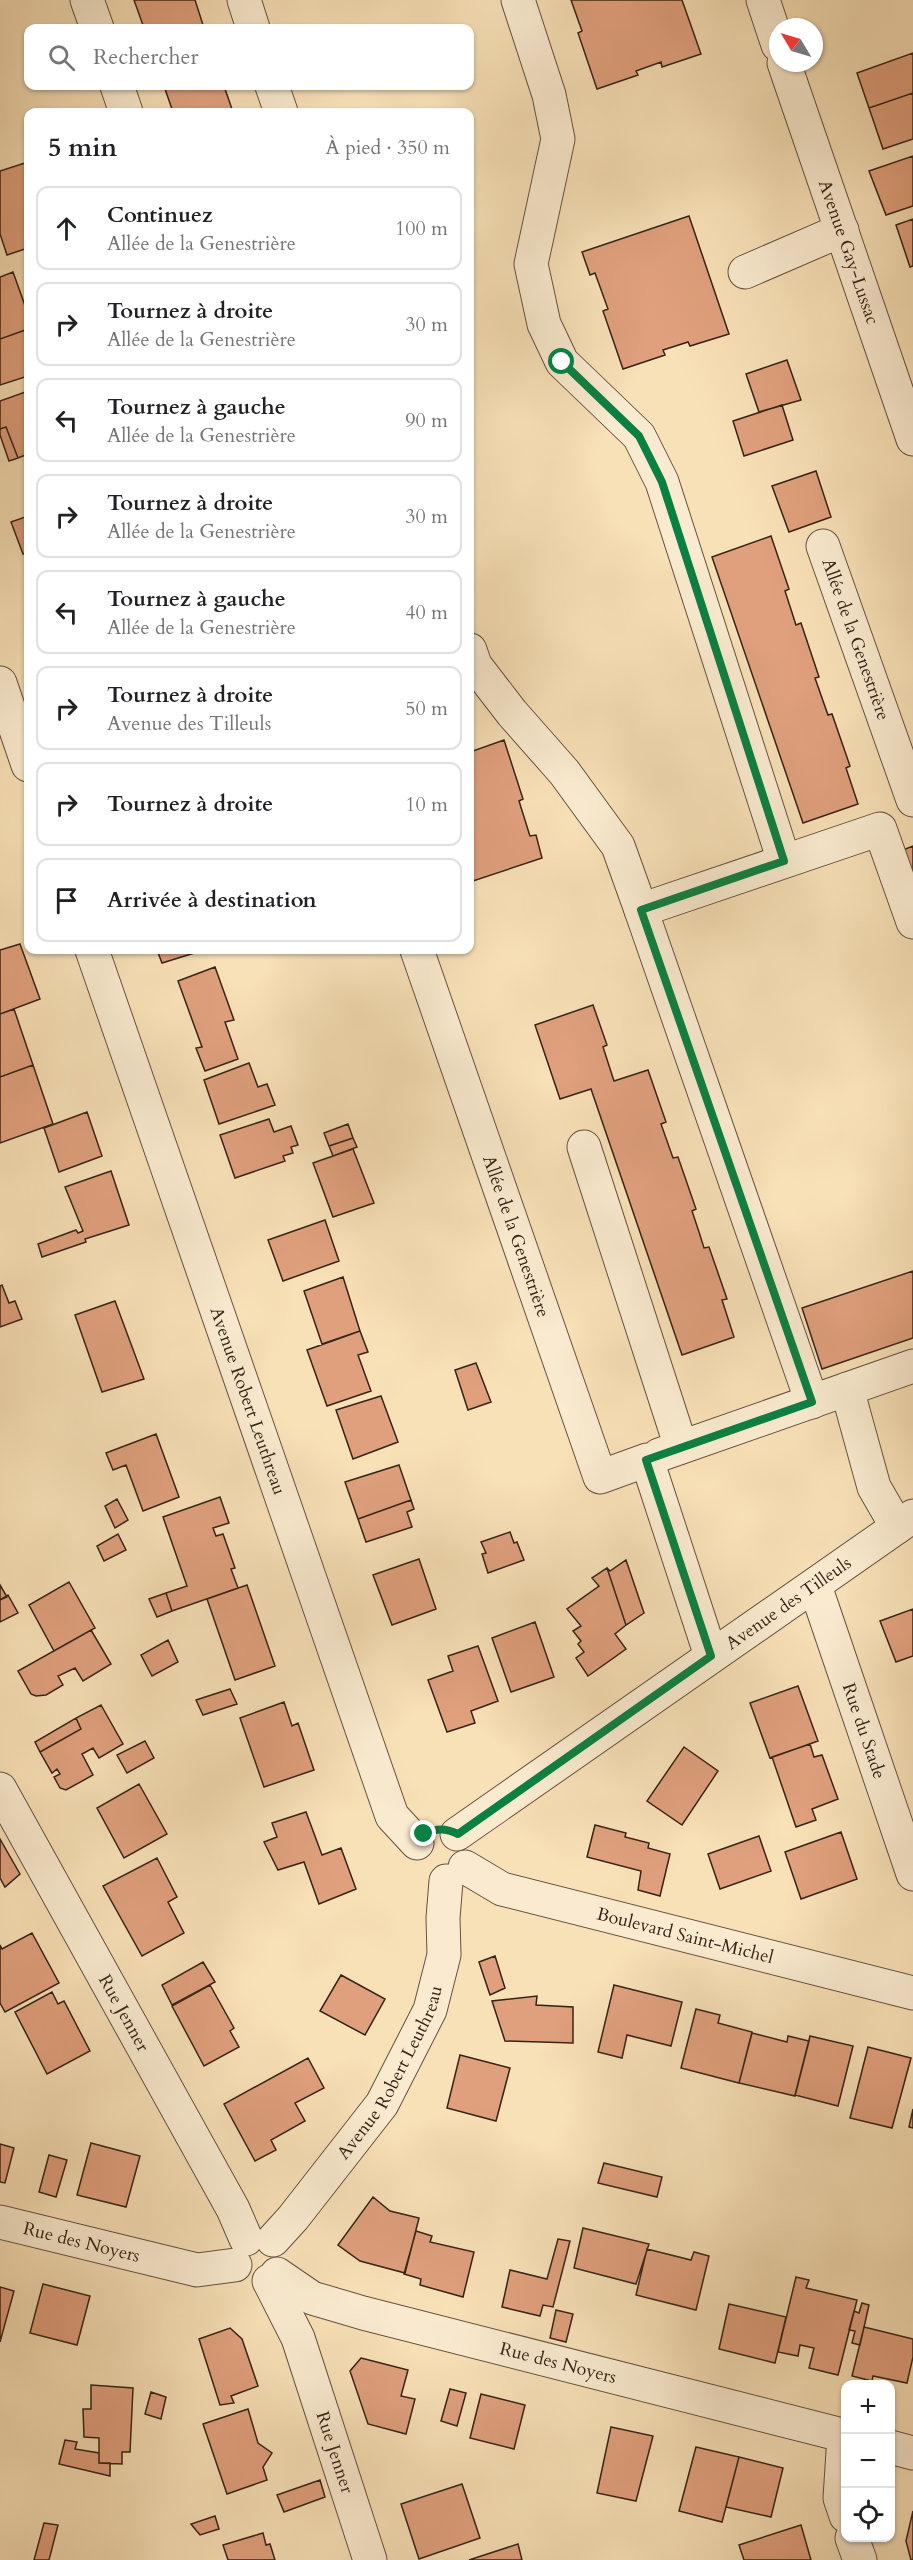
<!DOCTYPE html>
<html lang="fr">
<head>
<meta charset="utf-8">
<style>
  body { margin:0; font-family:Cardo,serif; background:#f2f2f2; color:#202124 }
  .controls { position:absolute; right:18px; bottom:18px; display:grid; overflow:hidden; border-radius:12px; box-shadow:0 2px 4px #0004 }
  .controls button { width:54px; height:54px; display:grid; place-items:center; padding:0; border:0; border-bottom:2px solid #e0e0e0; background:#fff; color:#202124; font:30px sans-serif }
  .compass { position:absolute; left:769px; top:18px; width:54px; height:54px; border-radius:50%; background:#fff; box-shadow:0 2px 4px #0004; rotate:308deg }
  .stop { position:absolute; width:18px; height:18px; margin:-14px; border:4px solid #0b8043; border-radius:50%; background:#fff }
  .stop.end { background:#0b8043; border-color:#fff; box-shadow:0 2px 6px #0008 }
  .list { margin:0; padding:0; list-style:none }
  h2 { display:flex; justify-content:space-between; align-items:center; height:78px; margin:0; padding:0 24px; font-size:26px }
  h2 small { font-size:20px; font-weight:400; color:#757577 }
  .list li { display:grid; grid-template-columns:39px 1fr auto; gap:18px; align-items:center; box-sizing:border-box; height:84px; margin:0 12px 12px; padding:0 12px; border:2px solid #e0e0e0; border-radius:12px }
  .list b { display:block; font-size:22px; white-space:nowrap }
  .list p { margin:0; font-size:20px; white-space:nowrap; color:#757577 }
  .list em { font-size:20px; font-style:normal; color:#757577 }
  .icon { flex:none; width:33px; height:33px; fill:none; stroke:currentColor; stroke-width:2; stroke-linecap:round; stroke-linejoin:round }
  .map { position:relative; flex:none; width:913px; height:2560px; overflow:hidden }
  .search { position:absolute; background:#fff; box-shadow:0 2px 4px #0004; left:24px; top:24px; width:450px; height:66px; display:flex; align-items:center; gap:15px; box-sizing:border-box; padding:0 21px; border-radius:12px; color:#757577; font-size:22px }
  .panel { position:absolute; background:#fff; box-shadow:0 2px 4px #0004; left:24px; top:108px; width:450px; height:846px; border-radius:12px }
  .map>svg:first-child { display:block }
  .building { fill:#e0a07d; stroke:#352319; stroke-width:1.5 }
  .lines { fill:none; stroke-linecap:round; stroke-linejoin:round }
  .minor-casing { stroke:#665240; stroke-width:35 }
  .minor { stroke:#faebd0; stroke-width:33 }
  .route { stroke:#0b8043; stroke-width:8 }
  .labels { text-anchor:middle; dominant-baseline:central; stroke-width:6; stroke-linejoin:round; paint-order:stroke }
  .street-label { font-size:18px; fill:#352319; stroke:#faebd0 }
</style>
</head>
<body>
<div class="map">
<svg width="913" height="2560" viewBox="0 0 913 2560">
  <rect width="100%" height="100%" fill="#f8e0b7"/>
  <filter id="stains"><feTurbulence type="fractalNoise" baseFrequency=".00333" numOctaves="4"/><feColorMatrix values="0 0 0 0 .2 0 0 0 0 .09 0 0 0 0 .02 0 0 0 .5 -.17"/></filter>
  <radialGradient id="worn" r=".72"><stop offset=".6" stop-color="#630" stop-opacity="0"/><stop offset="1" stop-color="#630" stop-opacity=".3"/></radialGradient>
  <!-- building -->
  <path class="building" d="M134 0H195L204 28 209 26V28H144Z
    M571 0H682L701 54 662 67 661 62 636 71 638 75 597 89 578 33 582 31Z
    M913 53V93L869 108 857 73Z
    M164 86H224L233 112H173Z
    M913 93V139L883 149 869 108Z
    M913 156V206L886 215 869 171Z
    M28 162V248L7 255 0 234V171Z
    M689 216 729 334 690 346 688 342 663 350 665 355 623 369 603 311 608 309 595 273 590 275 582 252Z
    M913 219V266L910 267 896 225Z
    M13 272 28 314V329L0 339V277Z
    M28 329V376L0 385V339Z
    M787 360 801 400 759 412 746 374Z
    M28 391V454L18 458 6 427 0 429V401Z
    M782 405 793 440 744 456 733 421Z
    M6 427 18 458 9 461 0 435V429Z
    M816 471 831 517 789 532 772 486Z
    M28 516V552L23 554 11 522Z
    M771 536 789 589 785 591 796 625 801 623 819 677 815 678 822 698 828 715 832 714 850 766 846 768 858 804 803 823 712 557Z
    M504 740 523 799 519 801 529 833 530 836 536 835 542 858 470 882V752Z
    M913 846V878L903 850Z
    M20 944 40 999 0 1014V950Z
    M157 950H204L162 963Z
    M215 967 234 1020 225 1022 238 1059 205 1071 196 1048 202 1047 178 981Z
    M593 1005 607 1045 603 1047 614 1081 648 1070 666 1122 661 1124 673 1158 678 1157 696 1209 692 1211 699 1232 704 1248 709 1247 727 1299 722 1300 734 1337 682 1355 591 1089 560 1099 535 1025Z
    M14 1009 33 1065 0 1077V1014Z
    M249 1063 258 1087 267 1084 275 1105 219 1124 204 1080Z
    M33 1065 53 1124 0 1143V1077Z
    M87 1112 102 1156 59 1172 44 1128Z
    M269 1119 274 1132 291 1126 298 1145 291 1147 293 1153 283 1156 285 1161 235 1178 220 1135Z
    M348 1124 353 1138 329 1146 324 1133Z
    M353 1138 357 1147 333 1156 329 1146Z
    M353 1149 374 1203 333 1217 313 1163Z
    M111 1171 129 1225 85 1239 86 1242 42 1257 38 1244 76 1230 78 1233 83 1231 65 1187Z
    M325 1220 339 1261 283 1281 268 1240Z
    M913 1271V1338L822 1369 802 1308Z
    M343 1277 360 1331 322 1344 304 1291Z
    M2 1285 9 1303 15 1301 22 1319 0 1327V1286Z
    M115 1301 144 1379 102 1392 75 1315Z
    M360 1331 368 1352 358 1355 371 1391 327 1406 307 1350Z
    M476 1363 491 1402 468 1410 455 1370Z
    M381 1396 398 1442 353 1459 336 1410Z
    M156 1434 179 1497 143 1511 126 1465 113 1470 106 1453Z
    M399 1465 411 1500 358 1519 345 1482Z
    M220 1497 229 1523 213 1528 216 1536 223 1534 235 1568 231 1569 238 1588 172 1611 166 1593 187 1586 163 1517Z
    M117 1499 128 1520 115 1528 105 1506Z
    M411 1500 414 1509 407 1512 412 1527 366 1542 358 1519Z
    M510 1532 514 1543 517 1542 524 1560 488 1573 482 1554 486 1553 481 1542Z
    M118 1534 126 1550 104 1561 97 1546Z
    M419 1559 436 1609 392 1625 373 1575Z
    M626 1560 644 1613 626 1625 607 1568 610 1571Z
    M607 1568 626 1625 615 1634 626 1649 588 1676 576 1658 584 1652 578 1644 581 1641 573 1631 581 1626 567 1609 599 1586 592 1578Z
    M69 1582 95 1628 54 1651 29 1605Z
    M0 1585 7 1597 0 1600Z
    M247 1585 275 1666 235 1680 207 1599Z
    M166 1593 172 1611 157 1617 149 1599Z
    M8 1595 18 1613 0 1622V1600Z
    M913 1609V1656L896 1662 880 1621Z
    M535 1622 554 1677 511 1692 492 1638Z
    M91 1630 111 1664 83 1681 75 1668 58 1676 63 1685 46 1695 36 1696 31 1694 18 1671Z
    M168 1640 178 1662 152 1676 141 1655Z
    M478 1646 498 1701 471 1711 475 1723 447 1732 428 1680 453 1671 448 1656Z
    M798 1686 818 1741 770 1758 750 1703Z
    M230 1689 237 1704 203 1715 196 1700Z
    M284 1702 292 1726 298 1723 314 1770 264 1787 240 1718Z
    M101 1705 123 1744 99 1758 93 1748 82 1754 93 1775 66 1790 60 1788 54 1777 60 1774 57 1769 52 1773 40 1752 81 1729 76 1718Z
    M76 1718 81 1729 40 1752 35 1742Z
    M145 1741 154 1758 127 1773 117 1755Z
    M810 1744 814 1757 822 1755 838 1799 812 1809 816 1820 796 1827 772 1757Z
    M684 1747 718 1771 682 1825 647 1801Z
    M139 1784 167 1834 124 1858 97 1808Z
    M306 1812 322 1855 341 1848 356 1889 319 1904 304 1862 278 1870 264 1842 277 1837 272 1823Z
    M595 1825 626 1833 625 1837 649 1843 648 1848 670 1854 660 1896 638 1890 641 1871 587 1857Z
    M841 1832 857 1879 801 1899 785 1852Z
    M759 1836 771 1871 720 1889 708 1854Z
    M0 1839 20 1874 5 1887 0 1878Z
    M157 1858 177 1897 168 1902 184 1933 142 1956 103 1886Z
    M32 1933 59 1983 5 2012 0 2003V1945L2 1949Z
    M495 1956 505 1988 490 1995 479 1962Z
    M203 1962 215 1982 172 2005 162 1985Z
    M341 1975 385 1999 365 2035 320 2011Z
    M210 1985 234 2028 230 2031 239 2047 204 2066 172 2006Z
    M614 1985 682 2002 671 2046 627 2035 622 2058 598 2052Z
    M52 1992 58 2004 64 2001 90 2051 47 2074 15 2012Z
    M537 1996 536 2005 573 2007V2043L505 2041 492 2001Z
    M696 2009 720 2015 718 2023 752 2032 739 2083 681 2068Z
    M752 2033 787 2042 788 2036 809 2041 795 2096 739 2083Z
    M810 2036 853 2046 838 2106 795 2095Z
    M868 2047 911 2058 892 2128 850 2118Z
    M460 2055 510 2068 496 2121 447 2108Z
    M308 2058 324 2088 295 2103 305 2121 271 2140 276 2150 255 2161 224 2104Z
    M913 2109V2128L909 2127Z
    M91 2143 140 2156 126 2207 77 2195Z
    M0 2144 14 2148 5 2183 0 2182Z
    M49 2155 67 2160 56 2197 39 2192Z
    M604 2163 662 2177 657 2197 598 2183Z
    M373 2197 390 2211 419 2218 405 2273 360 2261 338 2245Z
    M583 2228 649 2244 636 2284 574 2268Z
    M416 2231 432 2236 430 2242 474 2252 463 2297 420 2285 421 2279 404 2274Z
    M558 2239 570 2241 553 2307 543 2305 540 2316 502 2307 510 2270 547 2279Z
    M647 2249 691 2260 694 2252 709 2256 696 2310 636 2295Z
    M796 2277 809 2280 806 2288 857 2300 838 2375 809 2368 814 2348 800 2345 798 2356 778 2352Z
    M43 2284 90 2296 77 2345 30 2333Z
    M0 2287 14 2291 0 2342Z
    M862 2303 869 2305 860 2345 852 2343 855 2331 849 2330 854 2311 859 2313Z
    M729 2304 786 2317 775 2363 719 2349Z
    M556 2310 573 2314 566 2342 550 2338Z
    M864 2327 913 2339V2357L907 2383 873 2376 872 2381 852 2376Z
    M230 2328 242 2339 258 2386 231 2396 234 2403 220 2405 199 2339Z
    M361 2358 408 2370 401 2396 415 2399 406 2434 368 2424 350 2371Z
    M91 2385 133 2388 130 2452H122V2464L99 2463V2438L84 2437 83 2409H91Z
    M450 2389 466 2393 457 2426 441 2421Z
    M151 2392 166 2397 161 2419 145 2414Z
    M481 2394 525 2405 514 2449 470 2438Z
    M248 2409 258 2443 272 2453 263 2467 267 2480 227 2494 203 2424Z
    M611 2427 653 2436 636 2501 597 2493Z
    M65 2440 77 2442 75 2449 99 2453V2463H110V2476L59 2464Z
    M696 2447 739 2457 722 2522 679 2511Z
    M739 2457 783 2468 771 2517 726 2507Z
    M320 2480 325 2497 284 2512 277 2495Z
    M462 2484 480 2538 419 2559 401 2504Z
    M913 2511V2560H911L906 2541Z
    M215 2516 219 2529 200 2535 191 2524Z
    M44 2523 58 2525 49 2560H34Z
    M801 2525 811 2560H744L739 2545Z
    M263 2533 266 2545 270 2544 275 2560H228L223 2545Z
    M518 2544 522 2560H469Z"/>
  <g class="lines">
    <defs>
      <g id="minor">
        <path d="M87 0 97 28"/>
        <path d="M244 0 253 28"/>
        <path d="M518 0 549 95 558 139 531 264 544 324 562 362 639 436 662 482 784 861"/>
        <path d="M763 0 778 45"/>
        <path id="s1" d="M784 63 913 439"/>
        <path d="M117 86 126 112"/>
        <path d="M272 86 281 112"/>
        <path d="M745 272 842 230"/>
        <path id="s2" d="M823 546 913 800"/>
        <path d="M470 650 475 665 512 713 564 772 618 846 641 910"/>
        <path d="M0 683 28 765"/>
        <path id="s3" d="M92 950 392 1816 417 1843"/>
        <path id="s4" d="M417 950 600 1477 647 1460 711 1656"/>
        <path d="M584 1147 681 1447"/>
        <path d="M847 1389 874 1487 897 1527"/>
        <path d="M812 1402 641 910 880 829 913 922"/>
        <path d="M659 1455 913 1366"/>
        <path id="s5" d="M815 1586 913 1874"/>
        <path id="s6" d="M0 1789 233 2209 246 2239"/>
        <path id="s7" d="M457 1834 913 1516"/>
        <path id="s8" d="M465 1867 502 1889 913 1993"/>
        <path id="s9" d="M0 2222 197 2270 235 2265"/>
        <path id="s10" d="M273 2240 293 2218 382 2104 430 2010 444 1955 443 1918 446 1881"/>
        <path id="s11" d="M277 2274 312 2298 363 2313 846 2436"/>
        <path id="s12" d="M269 2281 298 2338 370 2560"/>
        <path d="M844 2436 840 2498 846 2516"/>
        <path d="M890 2447 913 2453"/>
        <path d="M852 2538 860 2560"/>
      </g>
    </defs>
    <!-- minor casing -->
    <use href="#minor" class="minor-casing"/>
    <!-- minor -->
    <use href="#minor" class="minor"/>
  </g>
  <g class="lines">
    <!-- route -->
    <path class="route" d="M424 1834C437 1828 445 1828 458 1834L711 1656 646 1460 812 1402 641 910 784 861 662 482 639 436 562 362"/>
  </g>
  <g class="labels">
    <!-- street labels -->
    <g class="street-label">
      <text stroke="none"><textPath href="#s1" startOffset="200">Avenue Gay-Lussac</textPath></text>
      <text stroke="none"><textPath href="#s2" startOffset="99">Allée de la Genestrière</textPath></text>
      <text stroke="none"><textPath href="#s4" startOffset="303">Allée de la Genestrière</textPath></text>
      <text stroke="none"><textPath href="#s3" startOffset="477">Avenue Robert Leuthreau</textPath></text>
      <text stroke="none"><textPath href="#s7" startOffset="404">Avenue des Tilleuls</textPath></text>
      <text stroke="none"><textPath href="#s5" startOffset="153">Rue du Stade</textPath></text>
      <text stroke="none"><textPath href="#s8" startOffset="232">Boulevard Saint-Michel</textPath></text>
      <text stroke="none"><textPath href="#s6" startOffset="256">Rue Jenner</textPath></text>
      <text stroke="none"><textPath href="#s10" startOffset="206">Avenue Robert Leuthreau</textPath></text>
      <text stroke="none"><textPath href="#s9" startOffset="84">Rue des Noyers</textPath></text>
      <text stroke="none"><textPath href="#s11" startOffset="297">Rue des Noyers</textPath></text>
      <text stroke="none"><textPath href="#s12" startOffset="184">Rue Jenner</textPath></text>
    </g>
  </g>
  <rect width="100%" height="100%" filter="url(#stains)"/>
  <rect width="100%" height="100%" fill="url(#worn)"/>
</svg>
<div class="controls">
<button>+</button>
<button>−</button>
<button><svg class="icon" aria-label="locate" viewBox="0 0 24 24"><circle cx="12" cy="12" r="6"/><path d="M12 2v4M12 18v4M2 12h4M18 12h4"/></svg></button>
</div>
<svg class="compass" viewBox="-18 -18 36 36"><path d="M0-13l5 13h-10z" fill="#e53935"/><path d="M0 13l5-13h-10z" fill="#757577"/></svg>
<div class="stop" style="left:562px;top:362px"></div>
<div class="stop end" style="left:424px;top:1834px"></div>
<div class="search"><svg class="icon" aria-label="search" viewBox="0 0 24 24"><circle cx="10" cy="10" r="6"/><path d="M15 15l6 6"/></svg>Rechercher</div>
<section class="panel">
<h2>5 min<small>À pied · 350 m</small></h2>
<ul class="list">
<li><svg class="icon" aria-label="ahead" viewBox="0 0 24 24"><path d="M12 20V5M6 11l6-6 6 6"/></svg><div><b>Continuez</b><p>Allée de la Genestrière</p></div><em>100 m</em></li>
<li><svg class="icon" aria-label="right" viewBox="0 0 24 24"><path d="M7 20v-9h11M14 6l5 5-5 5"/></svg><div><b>Tournez à droite</b><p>Allée de la Genestrière</p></div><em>30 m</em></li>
<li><svg class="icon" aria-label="left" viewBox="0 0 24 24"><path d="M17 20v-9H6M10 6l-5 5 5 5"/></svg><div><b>Tournez à gauche</b><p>Allée de la Genestrière</p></div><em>90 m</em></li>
<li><svg class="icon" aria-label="right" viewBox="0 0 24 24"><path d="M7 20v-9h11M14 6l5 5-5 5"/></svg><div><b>Tournez à droite</b><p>Allée de la Genestrière</p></div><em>30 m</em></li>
<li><svg class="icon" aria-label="left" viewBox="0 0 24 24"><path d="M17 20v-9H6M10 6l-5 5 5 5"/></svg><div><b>Tournez à gauche</b><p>Allée de la Genestrière</p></div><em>40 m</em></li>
<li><svg class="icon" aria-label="right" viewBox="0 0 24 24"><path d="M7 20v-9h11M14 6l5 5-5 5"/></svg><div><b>Tournez à droite</b><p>Avenue des Tilleuls</p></div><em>50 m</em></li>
<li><svg class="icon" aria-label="right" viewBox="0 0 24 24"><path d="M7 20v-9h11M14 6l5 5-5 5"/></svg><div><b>Tournez à droite</b></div><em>10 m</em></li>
<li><svg class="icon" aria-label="arrive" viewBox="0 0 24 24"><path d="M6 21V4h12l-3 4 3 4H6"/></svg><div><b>Arrivée à destination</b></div></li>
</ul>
</section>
</div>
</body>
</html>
